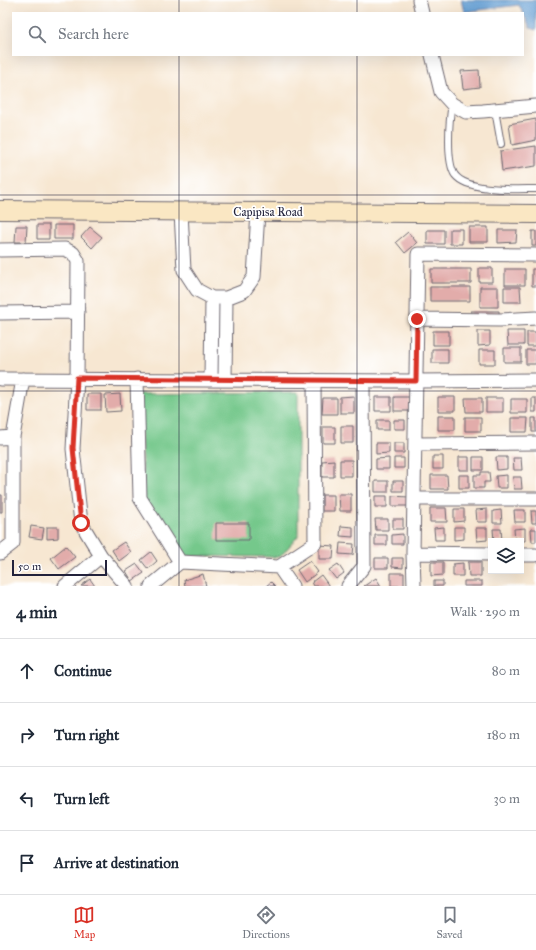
<!DOCTYPE html>
<html lang="en">
<head>
<meta charset="utf-8">
<style>
  body { margin:0; font-family:"IM FELL Great Primer",serif; background:#f2f2f3; color:#1f2937 }
  .controls { position:absolute; right:12px; bottom:12px; display:grid; overflow:hidden; border-radius:0px; box-shadow:0 4px 16px #0002 }
  .controls button { width:36px; height:36px; display:grid; place-items:center; padding:0; border:0; border-bottom:1px solid #e0e1e3; background:#fff; color:#1f2937; font:20px sans-serif }
  .scale { position:absolute; left:12px; bottom:10px; width:95px; box-sizing:border-box; padding-left:4px; border:2px solid #22223b; border-top:0; font-size:11px; line-height:14px; white-space:nowrap; color:#22223b; -webkit-text-stroke:3px #fff; paint-order:stroke }
  .stop { position:absolute; width:12px; height:12px; margin:-9px; border:3px solid #d93025; border-radius:50%; background:#fff }
  .stop.end { background:#d93025; border-color:#fff; box-shadow:0 1px 4px #0008 }
  .list { margin:0; padding:0; list-style:none }
  h2 { display:flex; justify-content:space-between; align-items:center; height:52px; margin:0; padding:0 16px; font-size:17px }
  h2 small { font-size:13px; font-weight:400; color:#747a83 }
  .list li { display:grid; grid-template-columns:26px 1fr auto; gap:12px; align-items:center; box-sizing:border-box; height:64px; padding:0 16px; border-top:1px solid #e0e1e3 }
  .list b { display:block; font-size:15px; white-space:nowrap }
  .list em { font-size:13px; font-style:normal; color:#747a83 }
  .icon { flex:none; width:22px; height:22px; fill:none; stroke:currentColor; stroke-width:2; stroke-linecap:round; stroke-linejoin:round }
  .map { position:relative; flex:none; width:536px; height:586px; overflow:hidden }
  .search { position:absolute; background:#fff; box-shadow:0 4px 16px #0002; left:12px; right:12px; top:12px; height:44px; display:flex; align-items:center; gap:10px; box-sizing:border-box; padding:0 14px; border-radius:0px; color:#747a83; font-size:15px }
  .sheet { height:308px; background:#fff }
  nav { display:flex; justify-content:space-around; align-items:center; box-sizing:border-box; height:56px; border-top:1px solid #e0e1e3; background:#fff; font-size:11px; color:#747a83 }
  nav a { display:grid; justify-items:center; gap:2px }
  nav .on { color:#d93025 }
  .map>svg:first-child { display:block }
  .green { fill:#74c88b; stroke:#4b7563 }
  .water { fill:#649ed3; stroke:#436087 }
  .building { fill:#e2acaa }
  .lines { fill:none; stroke-linecap:round; stroke-linejoin:round }
  .service-casing { stroke:#6d6770; stroke-width:8 }
  .minor-casing { stroke:#6d6770; stroke-width:15 }
  .secondary-casing { stroke:#6d6770; stroke-width:20 }
  .service { stroke:#fff; stroke-width:6 }
  .minor { stroke:#fff; stroke-width:13 }
  .secondary { stroke:#fae7c3; stroke-width:18 }
  .route { stroke:#d93025; stroke-width:5 }
  .grid { fill:none; stroke:#22223b; stroke-width:1; stroke-opacity:0.55 }
  .labels { text-anchor:middle; dominant-baseline:central; stroke-width:3.5; stroke-linejoin:round; paint-order:stroke }
  .street-label { font-size:12px; fill:#22223b; stroke:#fff }
</style>
</head>
<body>
<div class="map">
<svg width="536" height="586" viewBox="0 0 536 586">
  <rect width="100%" height="100%" fill="#fff"/>
  <filter id="ink" filterUnits="userSpaceOnUse"><feTurbulence type="fractalNoise" baseFrequency=".025" numOctaves="2"/><feDisplacementMap in="SourceGraphic" scale="8" xChannelSelector="R" yChannelSelector="G"/><feConvolveMatrix kernelMatrix="1 2 1 2 8 2 1 2 1" color-interpolation-filters="sRGB"/></filter>
  <filter id="wash" filterUnits="userSpaceOnUse"><feTurbulence type="fractalNoise" baseFrequency=".012" numOctaves="4" result="noise"/><feDisplacementMap in="SourceGraphic" scale="16" xChannelSelector="R" yChannelSelector="G"/><feGaussianBlur stdDeviation="0.9" result="paint"/><feColorMatrix in="noise" values="0 0 0 0 0 0 0 0 0 0 0 0 0 0 0 0 0 1.4 0 .05"/><feComposite in="paint" operator="in"/></filter>
  <g filter="url(#wash)">
    <rect width="100%" height="100%" fill="#f7e7d2"/>
    <!-- green -->
    <path class="green" d="M298 392V536L280 557 183 556 144 501 139 394Z"/>
    <!-- water -->
    <path class="water" d="M461 0H536V30L530 28 519 5 464 12Z"/>
    <g id="blocks">
      <!-- building -->
      <path class="building" d="M479 70 480 87 463 89 461 71Z
        M536 119V140L512 145 509 124Z
        M536 146V166L502 171 500 151Z
        M37 225H49V239H37Z
        M54 225H73V239H54Z
        M16 226H27L26 242H15Z
        M90 227 102 237 92 248 81 237Z
        M469 227H488V242H469Z
        M450 229H462V244H450Z
        M427 230H444V244H427Z
        M498 230H517L516 242 498 243Z
        M532 231H536V246H532Z
        M408 232 417 243 405 253 396 242Z
        M479 268H492V282H479Z
        M431 269H471V283H431Z
        M505 269H525V285H505Z
        M532 269H536V286H532Z
        M430 287H470V301H430Z
        M480 287H498V307H480Z
        M504 287H520L521 302H504Z
        M471 311H499V319L471 318Z
        M433 331H449V345H433Z
        M478 331H490V345L478 346Z
        M507 331H524V345H508Z
        M527 332H536V346H527Z
        M504 348H521V362H504Z
        M432 349H448V363H432Z
        M479 350H495V364H479Z
        M526 350H536V364H526Z
        M87 394H101V410H87Z
        M120 394 121 411 106 412 105 395Z
        M354 396V413H340V397Z
        M375 397H391V411H375Z
        M394 397H410V411H394Z
        M438 397H455V411H438Z
        M323 398H337V414H322Z
        M465 398H482V412H466Z
        M486 398H503V412H486Z
        M532 398H536V412H532Z
        M511 399H527V413H511Z
        M438 416H455V430H438Z
        M465 417H481V431H465Z
        M511 418H528L527 432H511Z
        M532 418H536V432H532Z
        M377 420H389V430H377Z
        M394 420H405V429H394Z
        M341 426H353V443H341Z
        M323 427H335V443H323Z
        M376 443H389V453L376 454Z
        M394 443H404V453H394Z
        M433 456H443V469H433Z
        M459 457H469V470H459Z
        M473 457H483V470H473Z
        M496 457H507V469L497 470Z
        M389 458V469H376V459Z
        M394 458H404V468H394Z
        M513 458H521L522 470H514Z
        M334 460V477H322V461Z
        M340 460H352V476H340Z
        M481 472H489L490 482H484V488H474V475H481Z
        M431 475H447L448 489H431Z
        M459 475H469V488H459Z
        M507 475V488H497L496 476Z
        M513 477H521L522 489H514Z
        M375 481H388V492H375Z
        M393 481H403V491H393Z
        M339 494H351V511H340Z
        M0 495H2V512H0Z
        M322 495H334V511H322Z
        M375 496H387V507H375Z
        M392 496 408 497V506H392Z
        M430 508H446L447 522H430Z
        M454 509H464V521L454 522Z
        M487 509V522H477L476 510Z
        M501 510 502 523H493V511Z
        M514 510H525V522H515Z
        M531 511H536V523H532Z
        M375 519H388V530H376Z
        M393 519H403V529H393Z
        M216 523H249V540H216Z
        M31 526 44 528 42 539 29 537Z
        M341 526 353 527V537L340 536Z
        M47 527H58V538L47 539Z
        M444 527V540H435L434 528Z
        M454 527H464V539L454 540Z
        M476 528H487V540L477 541Z
        M525 528V541H515L514 529Z
        M493 529H501L502 541H494Z
        M531 529H536V542H532Z
        M403 534V544H392V535Z
        M375 535H387V545H375Z
        M124 542 131 552 119 561 112 550Z
        M340 543 354 544 353 555 339 554Z
        M319 545 334 546 333 559H319Z
        M66 546 75 557 59 569 51 558Z
        M151 552 157 561 148 569 141 560Z
        M375 558H388V568H375Z
        M392 558H403V568L392 567Z
        M310 561 318 572 305 582 297 570Z
        M431 562H443V575L431 576Z
        M468 562H481V576H469Z
        M463 563V576H453V564Z
        M137 564 144 573 132 581 126 571Z
        M338 564 344 573 336 579 329 570Z
        M391 573H404V586H391Z
        M203 574 206 586H185L184 580Z
        M321 575 329 586H314L312 582Z
        M376 578 381 586H364Z
        M90 579 95 586H81Z
        M434 581H443V586H434Z
        M464 581H482V586H464Z
        M271 582 275 586H266Z"/>
    </g>
  </g>
  <g filter="url(#ink)">
    <use href="#blocks" fill-opacity="0" stroke="#6d6770" stroke-width="1"/>
    <g class="lines">
      <defs>
        <path id="service" d="M452 104C449 120 446 162 455 175 468 192 516 189 536 189
          M495 110 501 144"/>
        <path id="minor" d="M419 0 422 13
          M432 55 441 92 452 104 466 112 483 111 536 106
          M181 212 184 270 197 290 212 298H226L244 291 254 277 258 212
          M0 250 65 249 73 253 78 261 77 378 73 449 81 523 101 556 127 586
          M0 313 78 312
          M417 319 500 320 536 318
          M0 379 416 381 536 380
          M137 379 140 498 180 562 151 586
          M211 380 212 298
          M225 380 226 298
          M0 438 13 437
          M415 444 536 443
          M414 499H536
          M0 553 13 543V437L23 379
          M413 553 491 554
          M521 555H536
          M180 562 279 567 315 543 314 380
          M279 567 292 586
          M65 586 101 556
          M348 586 364 566 363 381
          M414 586 413 553 418 254 536 255"/>
        <path id="secondary" d="M0 210 536 214"/>
      </defs>
      <!-- service casing -->
      <use href="#service" class="service-casing"/>
      <!-- minor casing -->
      <use href="#minor" class="minor-casing"/>
      <!-- secondary casing -->
      <use href="#secondary" class="secondary-casing"/>
      <!-- service -->
      <use href="#service" class="service"/>
      <!-- minor -->
      <use href="#minor" class="minor"/>
      <!-- secondary -->
      <use href="#secondary" class="secondary"/>
    </g>
  </g>
  <g class="lines" filter="url(#ink)">
    <!-- route -->
    <path class="route" d="M81 523 73 448 77 378 416 381 417 319"/>
  </g>
  <!-- grid -->
  <path class="grid" d="M179 0V13M357 0V13M179 55V586M357 55V586M0 195H536M0 391H536"/>
  <g class="labels">
    <!-- street labels -->
    <g class="street-label">
      <text x="268" y="212">Capipisa Road</text>
    </g>
  </g>
</svg>
<div class="controls">
<button><svg class="icon" aria-label="layers" viewBox="0 0 24 24"><path d="M12 4l9 5-9 5-9-5zM3 14l9 5 9-5"/></svg></button>
</div>
<div class="scale">50 m</div>
<div class="stop" style="left:81px;top:523px"></div>
<div class="stop end" style="left:417px;top:319px"></div>
<div class="search"><svg class="icon" aria-label="search" viewBox="0 0 24 24"><circle cx="10" cy="10" r="6"/><path d="M15 15l6 6"/></svg>Search here</div>
</div>
<section class="sheet">
<h2>4 min<small>Walk · 290 m</small></h2>
<ul class="list">
<li><svg class="icon" aria-label="ahead" viewBox="0 0 24 24"><path d="M12 20V5M6 11l6-6 6 6"/></svg><div><b>Continue</b></div><em>80 m</em></li>
<li><svg class="icon" aria-label="right" viewBox="0 0 24 24"><path d="M7 20v-9h11M14 6l5 5-5 5"/></svg><div><b>Turn right</b></div><em>180 m</em></li>
<li><svg class="icon" aria-label="left" viewBox="0 0 24 24"><path d="M17 20v-9H6M10 6l-5 5 5 5"/></svg><div><b>Turn left</b></div><em>30 m</em></li>
<li><svg class="icon" aria-label="arrive" viewBox="0 0 24 24"><path d="M6 21V4h12l-3 4 3 4H6"/></svg><div><b>Arrive at destination</b></div></li>
</ul>
</section>
<nav>
<a class="on"><svg class="icon" aria-label="map" viewBox="0 0 24 24"><path d="M3 6l6-2 6 2 6-2v14l-6 2-6-2-6 2zM9 4v14M15 6v14"/></svg>Map</a>
<a><svg class="icon" aria-label="directions" viewBox="0 0 24 24"><path d="M12 3l9 9-9 9-9-9zM9 14v-3h6M13 9l2 2-2 2"/></svg>Directions</a>
<a><svg class="icon" aria-label="saved" viewBox="0 0 24 24"><path d="M7 4h10v16l-5-4-5 4z"/></svg>Saved</a>
</nav>
</body>
</html>
